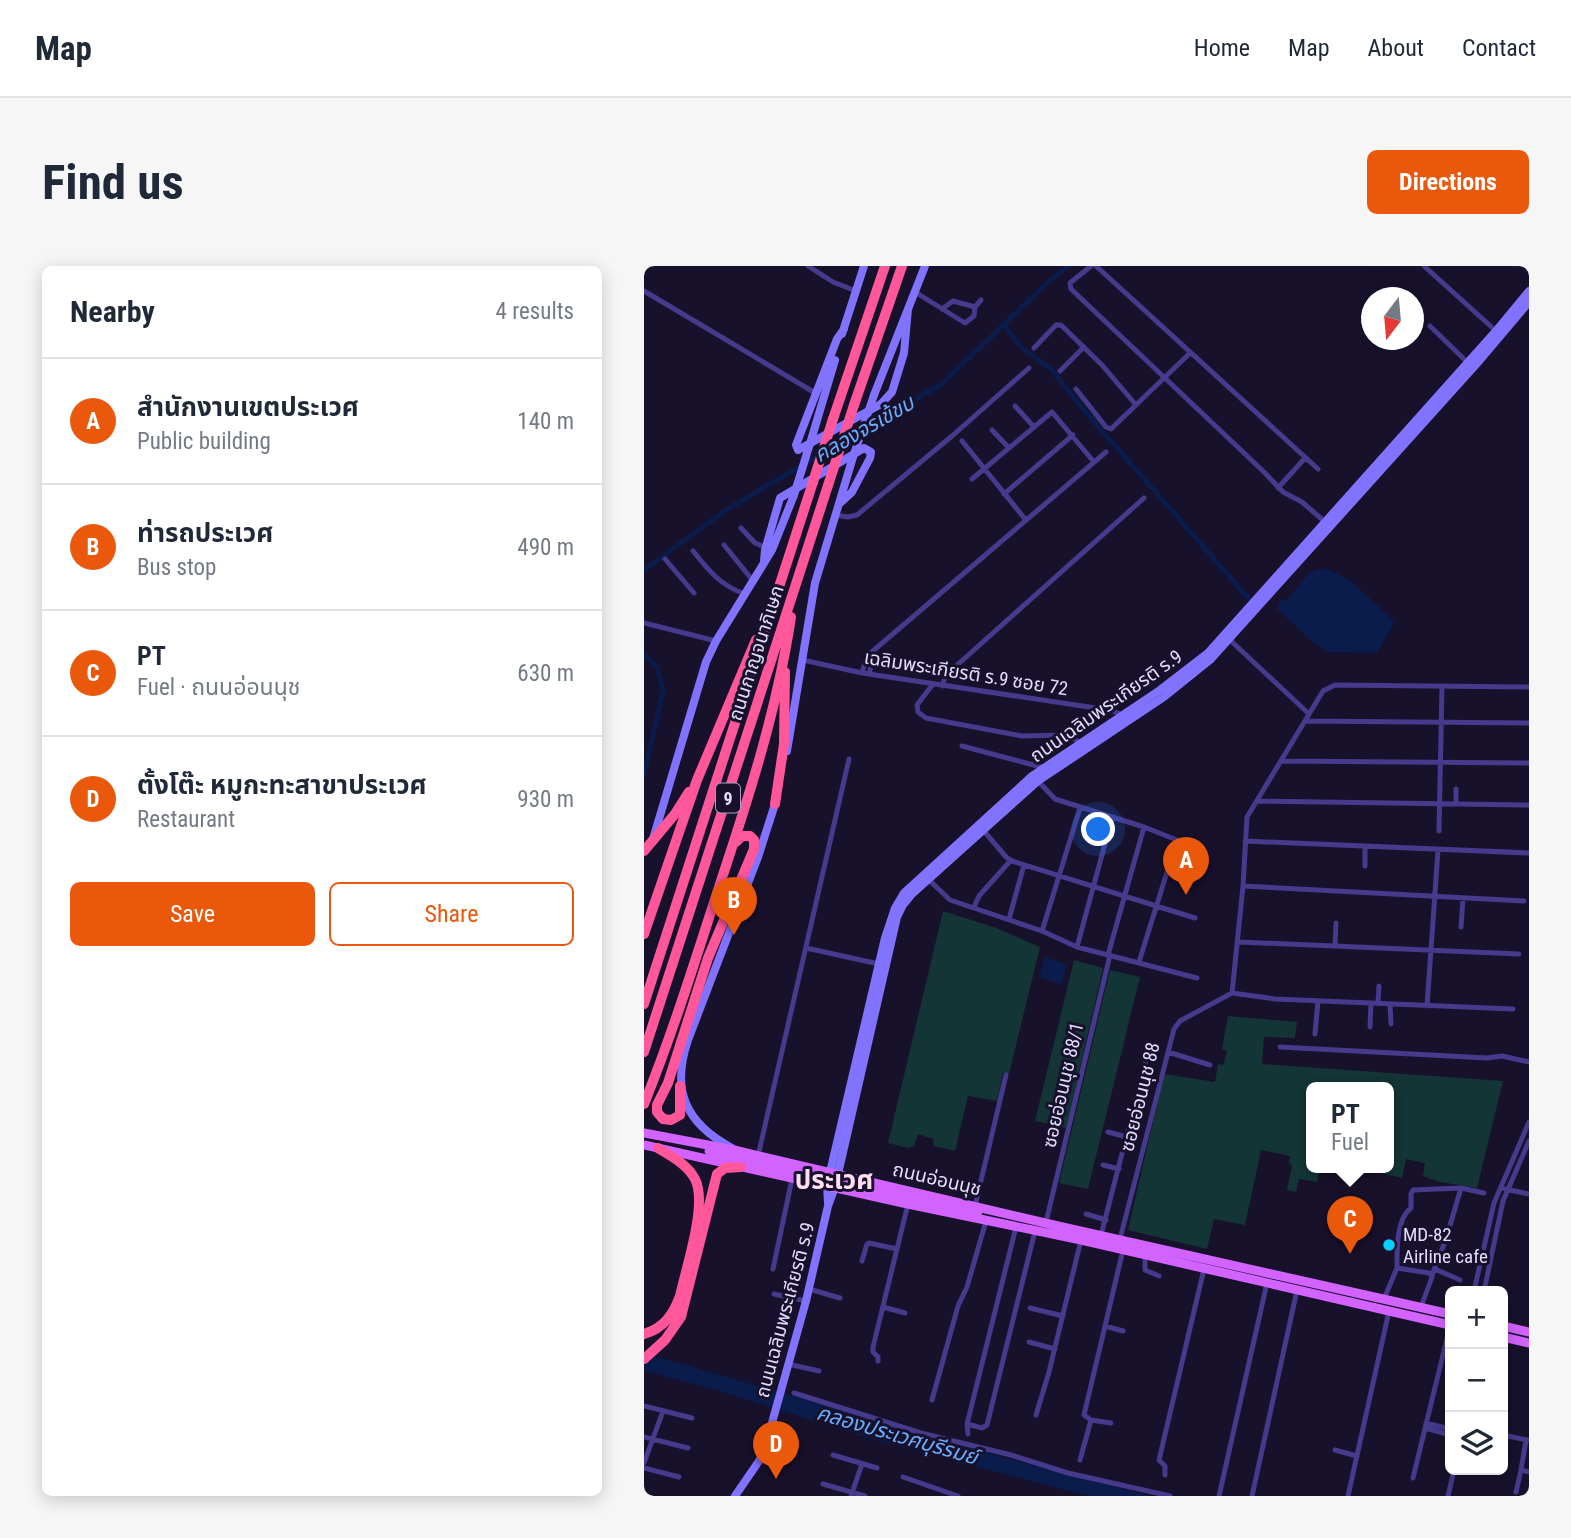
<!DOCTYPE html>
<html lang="en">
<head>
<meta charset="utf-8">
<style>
  body { margin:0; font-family:"Roboto Condensed","Noto Sans Thai",sans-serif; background:#f6f6f7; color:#1f2937 }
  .controls { position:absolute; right:21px; bottom:21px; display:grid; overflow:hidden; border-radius:10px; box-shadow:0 4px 18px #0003 }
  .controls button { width:63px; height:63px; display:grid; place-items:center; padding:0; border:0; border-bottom:2px solid #e0e1e3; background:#fff; color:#1f2937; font:35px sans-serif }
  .compass { position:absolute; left:717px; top:21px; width:63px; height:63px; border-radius:50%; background:#fff; box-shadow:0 4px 18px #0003; rotate:196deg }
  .you { position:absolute; left:455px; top:564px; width:24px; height:24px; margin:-18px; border:5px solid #fff; border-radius:50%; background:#1a73e8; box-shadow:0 0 0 10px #1a73e833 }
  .badge { display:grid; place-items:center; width:46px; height:46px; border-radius:50%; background:#ea580c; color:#fff; font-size:23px; font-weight:700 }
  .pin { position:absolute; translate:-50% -58px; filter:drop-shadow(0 2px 4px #0008) }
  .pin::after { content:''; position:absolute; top:37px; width:24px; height:21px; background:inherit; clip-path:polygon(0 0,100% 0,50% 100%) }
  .popup { position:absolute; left:662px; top:816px; width:88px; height:91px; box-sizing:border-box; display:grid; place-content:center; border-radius:10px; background:#fff; filter:drop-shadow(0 2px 5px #0005); font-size:23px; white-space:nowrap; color:#747a83 }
  .popup b { font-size:26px; color:#1f2937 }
  .popup::after { content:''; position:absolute; left:50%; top:100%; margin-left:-14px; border:14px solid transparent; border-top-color:#fff }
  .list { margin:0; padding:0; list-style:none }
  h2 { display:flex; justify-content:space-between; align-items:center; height:91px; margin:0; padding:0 28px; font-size:30px }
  h2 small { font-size:23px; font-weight:400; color:#747a83 }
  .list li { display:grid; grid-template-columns:46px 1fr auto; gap:21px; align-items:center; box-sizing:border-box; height:126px; padding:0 28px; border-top:2px solid #e0e1e3 }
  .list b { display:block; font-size:26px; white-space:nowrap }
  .list p { margin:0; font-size:23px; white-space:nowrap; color:#747a83 }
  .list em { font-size:23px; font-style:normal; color:#747a83 }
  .actions { display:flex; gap:14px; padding:21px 28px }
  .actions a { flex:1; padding:16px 0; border:2px solid #ea580c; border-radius:10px; text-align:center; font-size:24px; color:#ea580c }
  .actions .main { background:#ea580c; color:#fff }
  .icon { flex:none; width:38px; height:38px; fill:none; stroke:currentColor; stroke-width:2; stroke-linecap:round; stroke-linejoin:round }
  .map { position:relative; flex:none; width:885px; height:1230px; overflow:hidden; border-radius:10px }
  header { display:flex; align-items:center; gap:42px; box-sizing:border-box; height:98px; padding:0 35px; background:#fff; border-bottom:2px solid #e0e1e3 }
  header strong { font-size:33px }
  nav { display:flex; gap:38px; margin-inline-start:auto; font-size:24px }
  .intro { display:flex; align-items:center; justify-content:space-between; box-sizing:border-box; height:168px; padding:0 42px }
  h1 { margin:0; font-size:49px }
  .button { padding:18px 32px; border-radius:10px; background:#ea580c; color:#fff; font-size:24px; font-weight:700 }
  main { display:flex; gap:42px; padding:0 42px }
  aside { flex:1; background:#fff; border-radius:10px; box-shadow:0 4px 18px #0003 }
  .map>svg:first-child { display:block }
  .green { fill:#133536 }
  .water { fill:#091c4c }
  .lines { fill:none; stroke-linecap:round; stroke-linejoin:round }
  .canal { stroke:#091c4c; stroke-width:5 }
  .street { stroke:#453a8c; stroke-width:5 }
  .secondary { stroke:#8273ff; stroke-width:8 }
  .primary { stroke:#d263ff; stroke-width:9 }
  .highway { stroke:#ff5799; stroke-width:10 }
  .secondary-bridge { stroke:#8273ff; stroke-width:8 }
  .primary-bridge { stroke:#d263ff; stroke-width:9 }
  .highway-bridge { stroke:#ff5799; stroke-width:10 }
  .poi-dot { fill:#08d1ff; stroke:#18112c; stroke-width:2.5 }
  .labels { text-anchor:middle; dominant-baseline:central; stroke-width:6; stroke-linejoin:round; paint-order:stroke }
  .shield { fill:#18112c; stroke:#a69fc0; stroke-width:2 }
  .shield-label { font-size:18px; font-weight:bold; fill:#e3dcff }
  .street-label { font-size:19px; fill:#e3dcff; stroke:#18112c }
  .poi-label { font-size:19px; fill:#e3dcff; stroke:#18112c; text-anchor:start }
  .water-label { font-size:21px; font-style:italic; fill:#6aadff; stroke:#18112c }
  .district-label { font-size:26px; font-weight:bold; fill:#ffdef0; stroke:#18112c }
</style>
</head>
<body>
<header>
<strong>Map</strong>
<nav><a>Home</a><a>Map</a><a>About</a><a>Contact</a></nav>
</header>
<div class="intro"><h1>Find us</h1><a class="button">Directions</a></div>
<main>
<aside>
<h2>Nearby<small>4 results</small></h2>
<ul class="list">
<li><span class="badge">A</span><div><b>สำนักงานเขตประเวศ</b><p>Public building</p></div><em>140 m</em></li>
<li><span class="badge">B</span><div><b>ท่ารถประเวศ</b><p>Bus stop</p></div><em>490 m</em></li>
<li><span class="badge">C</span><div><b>PT</b><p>Fuel · ถนนอ่อนนุช</p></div><em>630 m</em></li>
<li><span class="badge">D</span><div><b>ตั้งโต๊ะ หมูกะทะสาขาประเวศ</b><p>Restaurant</p></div><em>930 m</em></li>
</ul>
<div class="actions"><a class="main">Save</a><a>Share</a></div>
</aside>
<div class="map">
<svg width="885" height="1230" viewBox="0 0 885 1230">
  <rect width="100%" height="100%" fill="#18112c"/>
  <!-- green -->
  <path class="green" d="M299 645 352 662 396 681 365 808 359 807 353 835 324 830 311 885 290 880 289 873 274 868 270 880 265 882 244 877Z
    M430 694 459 702 422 862 391 855Z
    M466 704 496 711 444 923 415 917Z
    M584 750 653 756 651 772 620 771 618 798 859 815 833 922 796 916 779 910 781 897 762 893 758 912 715 902H744V822H668V902H676L673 916 655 913 652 926 643 924 648 900 645 897 646 890 617 884 601 959 570 953 563 983 484 964 520 808 571 816 574 798 579 799 583 785 578 783Z"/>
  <!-- water -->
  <path class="water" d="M678 302C705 307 728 336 749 354V359L733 387 684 386 669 376 633 343 638 333 643 334 664 308Z
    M401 691 419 697 422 700 418 719 395 711Z
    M0 1087 362 1192 507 1230H445L231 1174 66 1122 0 1105Z"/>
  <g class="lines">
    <!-- canal -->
    <path class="canal" d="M360 59 377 81 406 102 439 143 605 333
      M0 304 82 244 299 117 403 17 424 0
      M0 389 13 401 19 425 0 508"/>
    <!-- street -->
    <path class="street" d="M164 0 189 16 212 25
      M447 0 426 17 427 23 619 205 639 226 658 236 681 256
      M452 0 674 203
      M780 0 852 65
      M0 25 173 128
      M271 26 321 57 330 50 331 41 337 34
      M298 43 309 35 331 41
      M786 60 823 96
      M390 82 412 59H417L458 99 492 139
      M416 105 440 81
      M432 123 462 161 467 163 546 87
      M371 140 390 161
      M348 164 365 182
      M318 175 381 253
      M328 213 408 146 450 196
      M634 222 661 192
      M360 228 429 169
      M191 249 204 251 213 249 308 170 385 102
      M97 262 111 277 121 281
      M80 279 110 316
      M49 285C65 305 77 320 101 328
      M21 293 50 327
      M0 357 72 375
      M586 374 664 447
      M159 394 218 407 465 444 480 449
      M218 407 223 390 462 186
      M225 408 229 392 228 387
      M289 418 273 439 274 446 282 452 378 470 421 469 438 477
      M298 420 302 409 500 232
      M661 455 885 457
      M318 480 401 502
      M638 495 885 497
      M394 515 411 533 500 561 533 574 495 696
      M613 535 885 539
      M812 538V523
      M339 564 363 592 371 596 551 652
      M795 565 798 420
      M601 575 885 587
      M721 600V581
      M284 613 306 634 398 665 433 681 553 712
      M599 620 880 635
      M330 641 335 630 367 594
      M365 653 380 599
      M817 661 819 632
      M398 665 436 542
      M594 676 875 688
      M691 680 692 657
      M433 681 468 552
      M162 682 235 698
      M464 689 500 561
      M588 727 599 620 603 551 679 425 691 419 885 421
      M588 727 631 733 869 743
      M734 737 735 720
      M746 738 747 758
      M783 740 794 584
      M726 761 727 737
      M671 768 674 735
      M636 781 843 792 858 790 885 796
      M524 786 566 799
      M464 866 483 871
      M114 890 205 493
      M459 899 475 903
      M861 923 885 928
      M331 940 362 809
      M442 948 462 954
      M402 956 466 689
      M457 969 505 783
      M476 973 530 763 536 755 588 727
      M501 989V1004L515 1010
      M218 995 223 978 225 977 253 983
      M753 1002C753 985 752 953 767 942V928L769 924 817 922 840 927
      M129 1003 148 913
      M791 1003 816 1014
      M788 1009 802 973 817 922
      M165 1023 196 1032
      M830 1025 850 937 885 856
      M840 1025 859 935 885 875
      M130 1028 162 1035
      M740 1033 753 1002 785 1007 788 1011 777 1041
      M239 1041 261 1047
      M386 1042 419 1050
      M461 1060 479 1065
      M385 1076 411 1083
      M234 1095V1091L229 1086V1081L264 938
      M144 1098 175 1105
      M150 1127 277 1167 367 1189 424 1207 526 1230
      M288 1134 314 1040 323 1021 342 955
      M0 1140 48 1152
      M392 1149 405 1106 437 974
      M467 1157 447 1154 440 1149 479 984
      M782 1157 806 1163
      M323 1158 338 1162 343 1159 391 965
      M781 1162 806 1169
      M324 1168 323 1158 372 961
      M859 1169 883 1174
      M0 1171 44 1182
      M882 1174 877 1204 885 1206
      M691 1184 713 1190
      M189 1189 233 1202
      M436 1194 447 1154
      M0 1197 19 1145
      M0 1202 35 1211
      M521 1209V1200L515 1194 560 1003
      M259 1211 314 1230
      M769 1212 806 1060
      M179 1218 221 1230
      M872 1226 877 1204
      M207 1230 218 1198
      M575 1230 623 1017
      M608 1230 653 1024
      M704 1230 745 1045
      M804 1230 810 1204"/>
    <!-- secondary -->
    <path class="secondary" d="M200 63 193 73 152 179 154 184 237 138 248 126 260 87 264 43
      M198 68 220 0
      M230 129 281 0
      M168 171 191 94
      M120 295 121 284 136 232 220 182 227 186 226 192 208 226 195 238
      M143 485 171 317 209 191
      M9 573 62 396 72 375 128 284 150 229
      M88 882C41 857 27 824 44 774L114 591 132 535
      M184 937 183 919 241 672 251 642 260 627 388 510 516 424 564 387 852 65 885 25
      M91 1230 115 1195 121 1182 162 1035 184 940 191 921 253 651 259 639 268 628 394 515 520 431 566 394 836 94 885 36"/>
    <!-- primary -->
    <path class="primary" d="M0 867 90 884 414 960 806 1048
      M0 879 259 937 437 974 806 1059
      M859 1060 885 1066
      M859 1071 885 1077"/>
    <!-- highway -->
    <path class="highway" d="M210 139 258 0
      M189 153 241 0
      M131 538 140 478 141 406
      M0 585 31 548 45 526
      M0 668 53 514 112 374
      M0 738 169 216
      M0 786 189 204
      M36 820V849L27 854 19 853 13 846V839L24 817 64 692 110 583V574L106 570H98L92 576
      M0 838C28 769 50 698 73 627 103 537 133 445 147 351
      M0 1068C20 1062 29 1049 36 1030 42 1002 64 938 51 913 43 898 28 891 14 882
      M0 1093 21 1074 37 1051 73 908 81 902 97 901"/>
    <!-- secondary-bridge -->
    <path class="secondary-bridge" d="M209 191 230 129
      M150 229 168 171"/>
    <!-- primary-bridge -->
    <path class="primary-bridge" d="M65 885 334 946"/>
    <!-- highway-bridge -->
    <path class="highway-bridge" d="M189 204 210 139
      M169 216 189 153"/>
  </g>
  <!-- markers -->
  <circle class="poi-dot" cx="745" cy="979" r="7"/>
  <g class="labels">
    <!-- shield labels -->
    <rect class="shield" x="72" y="517.5" width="24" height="29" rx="5"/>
    <g class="shield-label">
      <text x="84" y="532">9</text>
    </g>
    <!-- street labels -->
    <g class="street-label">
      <text transform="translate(112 387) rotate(-72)">ถนนกาญจนาภิเษก</text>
      <text transform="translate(322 407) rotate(9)">เฉลิมพระเกียรติ ร.9 ซอย 72</text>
      <text transform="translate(462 440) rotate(-35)">ถนนเฉลิมพระเกียรติ ร.9</text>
      <text transform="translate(419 819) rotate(-77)">ซอยอ่อนนุช 88/1</text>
      <text transform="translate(496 831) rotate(-76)">ซอยอ่อนนุช 88</text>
      <text transform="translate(293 913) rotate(13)">ถนนอ่อนนุช</text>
      <text transform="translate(141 1044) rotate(-75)">ถนนเฉลิมพระเกียรติ ร.9</text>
    </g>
    <!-- poi labels -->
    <g class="poi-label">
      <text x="759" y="968">MD-82<tspan x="759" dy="22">Airline cafe</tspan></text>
    </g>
    <!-- water labels -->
    <g class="water-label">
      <text transform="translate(220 163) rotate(-30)">คลองจรเข้ขบ</text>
      <text transform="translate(253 1169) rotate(16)">คลองประเวศบุรีรมย์</text>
    </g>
    <!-- district labels -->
    <g class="district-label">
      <text x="190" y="914">ประเวศ</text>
    </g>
  </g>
</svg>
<div class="controls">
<button>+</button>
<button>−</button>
<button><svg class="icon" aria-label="layers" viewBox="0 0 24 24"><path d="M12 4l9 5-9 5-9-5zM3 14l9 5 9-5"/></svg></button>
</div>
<svg class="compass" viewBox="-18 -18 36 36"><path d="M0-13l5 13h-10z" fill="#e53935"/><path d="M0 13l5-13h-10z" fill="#747a83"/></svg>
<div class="you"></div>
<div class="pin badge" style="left:542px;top:629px">A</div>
<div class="pin badge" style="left:90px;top:669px">B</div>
<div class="pin badge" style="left:706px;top:988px">C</div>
<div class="popup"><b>PT</b>Fuel</div>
<div class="pin badge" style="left:132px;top:1213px">D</div>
</div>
</main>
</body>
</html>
